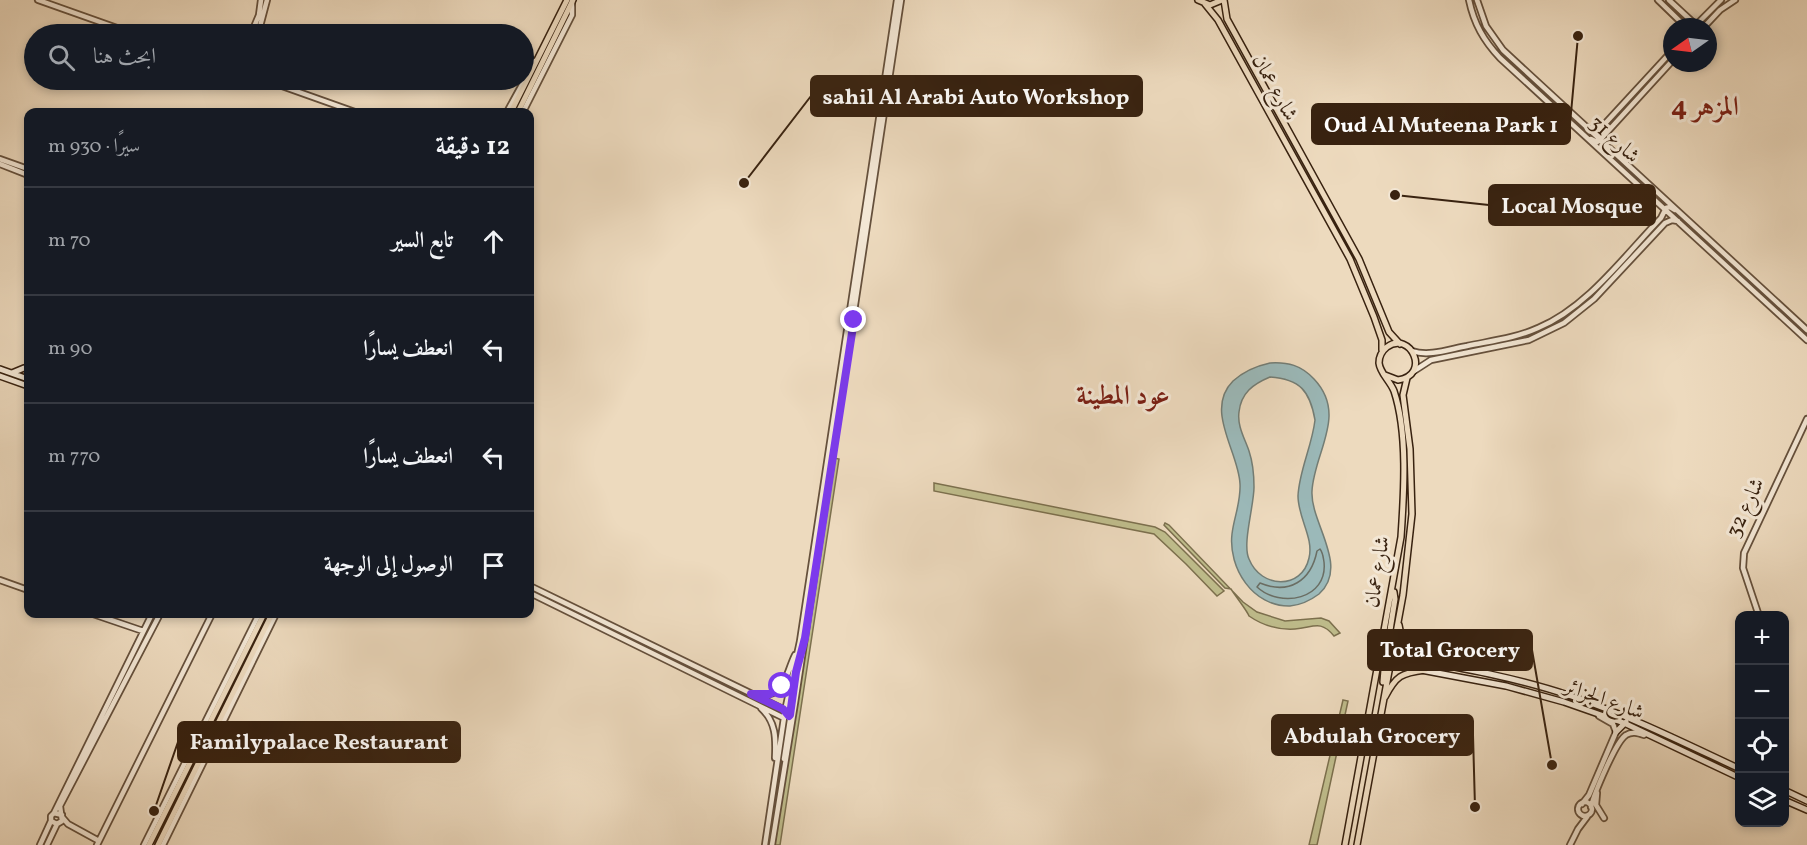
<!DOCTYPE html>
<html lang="ar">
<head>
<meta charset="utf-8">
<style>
  body { margin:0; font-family:Vollkorn,Amiri,serif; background:#20242c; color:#f1f3f6; direction:rtl }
  .controls { position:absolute; right:18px; bottom:18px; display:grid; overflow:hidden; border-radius:12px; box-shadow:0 3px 9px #0003 }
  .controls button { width:54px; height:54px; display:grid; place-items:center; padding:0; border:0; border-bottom:2px solid #363941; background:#171b24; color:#f1f3f6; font:30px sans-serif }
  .compass { position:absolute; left:1663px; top:18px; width:54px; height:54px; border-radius:50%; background:#171b24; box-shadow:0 3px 9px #0003; rotate:256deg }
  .stop { position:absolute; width:18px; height:18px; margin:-14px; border:4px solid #7c3aed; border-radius:50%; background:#fff }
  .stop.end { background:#7c3aed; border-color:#fff; box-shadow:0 2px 6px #0008 }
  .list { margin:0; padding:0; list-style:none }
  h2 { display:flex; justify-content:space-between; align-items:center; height:78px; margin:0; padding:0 24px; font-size:26px }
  h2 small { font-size:20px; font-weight:400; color:#9ea1a6 }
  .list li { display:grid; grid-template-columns:39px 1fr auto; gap:18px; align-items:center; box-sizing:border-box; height:108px; padding:0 24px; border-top:2px solid #363941 }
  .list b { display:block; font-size:22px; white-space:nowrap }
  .list em { font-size:20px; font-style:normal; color:#9ea1a6 }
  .icon { flex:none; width:33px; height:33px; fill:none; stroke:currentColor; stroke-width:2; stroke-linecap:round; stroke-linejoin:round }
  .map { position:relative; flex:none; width:1807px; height:845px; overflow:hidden; direction:ltr }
  .search { position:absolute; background:#171b24; box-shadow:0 3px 9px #0003; left:24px; top:24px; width:510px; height:66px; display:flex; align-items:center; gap:15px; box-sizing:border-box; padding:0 21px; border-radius:33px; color:#9ea1a6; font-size:22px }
  .panel { position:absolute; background:#171b24; box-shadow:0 3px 9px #0003; left:24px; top:108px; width:510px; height:510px; border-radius:12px; direction:rtl }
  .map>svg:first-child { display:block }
  .green { fill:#bfbd8c; stroke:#7c704e; stroke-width:1.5 }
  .water { fill:#9bb9b9; stroke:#737d75; stroke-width:1.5; fill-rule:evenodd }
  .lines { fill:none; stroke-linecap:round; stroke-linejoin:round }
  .shore { stroke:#6a6e64; stroke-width:1.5 }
  .tertiary-casing { stroke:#65503c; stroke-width:8 }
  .secondary-casing { stroke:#382210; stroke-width:8 }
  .primary-casing { stroke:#382210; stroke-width:8 }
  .tertiary { stroke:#f3e7d5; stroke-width:4.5 }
  .secondary { stroke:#f3e7d5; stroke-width:5 }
  .primary { stroke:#eddabe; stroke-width:5 }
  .route { stroke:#7c3aed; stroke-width:8 }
  .labels { text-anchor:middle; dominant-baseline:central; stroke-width:6; stroke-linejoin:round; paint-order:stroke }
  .street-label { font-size:21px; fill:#382210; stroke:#f3e7d5 }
  .district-label { font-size:27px; font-weight:bold; fill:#7a1f14; stroke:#f3e7d5 }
  .leader { fill:none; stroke:#382210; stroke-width:2 }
  .callout-dot { fill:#382210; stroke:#f3e7d5; stroke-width:2 }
  .callout { fill:#382210; stroke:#382210; stroke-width:2 }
  .callout-label { font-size:22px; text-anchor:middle; font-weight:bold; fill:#fff }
</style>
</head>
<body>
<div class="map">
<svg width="1807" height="845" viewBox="0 0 1807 845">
  <rect width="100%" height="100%" fill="#eddabe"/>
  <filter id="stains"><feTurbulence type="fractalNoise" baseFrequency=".00333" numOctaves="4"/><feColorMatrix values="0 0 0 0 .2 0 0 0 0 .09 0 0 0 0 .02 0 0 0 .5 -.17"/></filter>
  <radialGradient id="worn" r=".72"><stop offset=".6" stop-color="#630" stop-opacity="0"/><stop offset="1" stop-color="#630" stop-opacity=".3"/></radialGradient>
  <!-- green -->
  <path class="green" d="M834 458 839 459 780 845H774Z
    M934 483 1155 527 1165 532 1224 591 1217 596 1186 564 1154 534 934 491Z
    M1165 523 1169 525 1243 602 1257 612 1285 621 1321 618 1329 621 1340 633 1334 636C1320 619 1313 628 1295 629 1279 630 1262 625 1249 616 1248 612 1234 594 1231 589L1225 588 1164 525Z
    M1343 700 1348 701 1317 845H1309Z"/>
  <!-- water -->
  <path class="water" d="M1270 363C1288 362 1301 365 1314 379 1348 415 1314 452 1312 491 1310 523 1350 566 1319 594 1311 600 1301 605 1290 606 1253 607 1228 568 1232 534 1234 517 1241 502 1240 484 1239 452 1204 410 1233 381 1243 372 1256 366 1270 363ZM1270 377C1300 379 1310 391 1315 420 1312 446 1299 471 1298 496 1298 518 1314 538 1309 558 1302 590 1261 589 1249 559 1242 544 1254 506 1254 487 1254 475 1253 463 1249 451 1245 439 1237 426 1239 412 1241 393 1253 384 1270 377Z"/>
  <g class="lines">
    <!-- shore -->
    <path class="shore" d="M1320 549C1323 553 1323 556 1324 562 1328 599 1281 609 1257 587L1260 583C1289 595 1311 581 1317 551Z"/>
    <defs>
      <path id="tertiary" d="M38 0 134 34
        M1469 0C1474 24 1484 41 1500 58L1807 340
        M1477 0 1486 26 1503 50 1807 330
        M1658 0 1686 27
        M1669 0 1698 27
        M1694 27 1721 0
        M1704 27 1720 10 1735 0
        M251 34 259 15 261 0
        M258 34 267 0
        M265 80 355 112
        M507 112 535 61
        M523 112 572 15V2
        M1591 131 1601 128 1672 51
        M1591 139 1597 142 1599 141 1672 61
        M0 159 28 169
        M0 164 28 175
        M1412 351C1429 357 1450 349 1467 346 1491 341 1516 338 1538 328 1587 308 1625 255 1661 218L1666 208 1670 207 1675 210
        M1414 371 1431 360 1529 340 1564 323 1594 299 1665 223 1672 220 1678 221
        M0 580 28 590
        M530 586 783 709 789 718
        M530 593 784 718
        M93 614 143 631
        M1759 616 1743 568 1744 553 1807 419
        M755 695C786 699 785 675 795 655
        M761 708C776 722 776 738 775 758
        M784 759 799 661
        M1597 793 1596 805 1604 818
        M1578 809a7 7 0 1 1 14 0a7 7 0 1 1-14 0Z
        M1582 804 1589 795 1616 732 1613 724 1599 716
        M1591 807C1594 794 1616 741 1626 735 1632 731 1638 733 1644 735
        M54 813 152 614
        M62 815 54 813 51 816V821L57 824 62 821 60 806 160 614
        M62 817 68 824 99 841
        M40 845 51 821
        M47 845 57 824
        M97 845 212 614
        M144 845 259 614
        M163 845 276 614
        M765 845 785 711 800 641 897 0
        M772 845 795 703 901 0
        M1570 845 1578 829 1587 817"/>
      <path id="secondary" d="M0 369 28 379
        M12 373 24 368
        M0 376 28 386
        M1388 655C1450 666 1512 676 1571 696 1630 716 1684 743 1740 769
        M1379 662 1506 686 1564 702 1624 723 1740 778
        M1616 732 1626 722
        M1784 790 1807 801
        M1784 800 1807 810"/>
      <path id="primary" d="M1198 0 1210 5 1222 0
        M1224 0 1227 19 1359 259 1389 332 1400 344
        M1205 4 1218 20 1350 259 1374 317 1382 340V350
        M511 112 567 0
        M518 112 573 0
        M1399 625 1403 645 1420 661
        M1390 663 1386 655 1395 599 1394 592
        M1383 682 1385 658
        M1385 697C1396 676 1401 673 1425 670
        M149 845 264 614
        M158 845 272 614
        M1345 845 1401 537C1404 493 1408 433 1394 391 1390 381 1380 373 1379 363 1379 357 1382 351 1387 347 1410 330 1432 375 1398 380L1385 375
        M1357 845 1403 595 1412 514 1410 449 1403 395 1407 378"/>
    </defs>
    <!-- tertiary casing -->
    <use href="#tertiary" class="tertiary-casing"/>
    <!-- secondary casing -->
    <use href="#secondary" class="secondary-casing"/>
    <!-- primary casing -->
    <use href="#primary" class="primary-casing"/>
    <!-- tertiary -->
    <use href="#tertiary" class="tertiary"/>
    <!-- secondary -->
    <use href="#secondary" class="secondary"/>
    <!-- primary -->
    <use href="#primary" class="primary"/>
  </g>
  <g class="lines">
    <!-- route -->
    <path class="route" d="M782 686 770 694H751L783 709 789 716 790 715 796 672 805 638 854 320"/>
  </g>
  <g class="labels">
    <!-- street labels -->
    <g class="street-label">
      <text transform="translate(1274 88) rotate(61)">شارع عمان</text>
      <text transform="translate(1614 140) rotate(42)">شارع 31</text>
      <text transform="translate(1746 508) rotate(-65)">شارع 32</text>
      <text transform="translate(1378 572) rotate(-81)">شارع عمان</text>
      <text transform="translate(1604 700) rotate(20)">شارع الجزائر</text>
    </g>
    <!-- district labels -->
    <g class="district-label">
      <text x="1705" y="108">المزهر 4</text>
      <text x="1123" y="397">عود المطينة</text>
    </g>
  </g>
  <!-- callouts -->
  <path class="leader" d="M744 183L811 96M1578 36L1570 124M1395 195L1489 205M1552 765L1532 650M1475 807L1473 735M154 811L178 742"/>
  <g class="callout-dot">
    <circle cx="744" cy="183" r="6"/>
    <circle cx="1578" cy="36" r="6"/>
    <circle cx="1395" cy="195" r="6"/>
    <circle cx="1552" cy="765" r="6"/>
    <circle cx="1475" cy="807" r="6"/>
    <circle cx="154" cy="811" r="6"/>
  </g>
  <g class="callout">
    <rect x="811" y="76" width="331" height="40" rx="6"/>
    <rect x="1312" y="104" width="258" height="40" rx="6"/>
    <rect x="1489" y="185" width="166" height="40" rx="6"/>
    <rect x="1368" y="630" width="164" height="40" rx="6"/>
    <rect x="1272" y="715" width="201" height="40" rx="6"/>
    <rect x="178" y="722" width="282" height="40" rx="6"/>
  </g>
  <g class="callout-label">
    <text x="976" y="104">sahil Al Arabi Auto Workshop</text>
    <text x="1441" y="132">Oud Al Muteena Park 1</text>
    <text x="1572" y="213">Local Mosque</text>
    <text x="1450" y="657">Total Grocery</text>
    <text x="1372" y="743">Abdulah Grocery</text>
    <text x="319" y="749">Familypalace Restaurant</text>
  </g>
  <rect width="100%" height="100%" filter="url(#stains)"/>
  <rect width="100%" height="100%" fill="url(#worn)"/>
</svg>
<div class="controls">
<button>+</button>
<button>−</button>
<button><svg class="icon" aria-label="locate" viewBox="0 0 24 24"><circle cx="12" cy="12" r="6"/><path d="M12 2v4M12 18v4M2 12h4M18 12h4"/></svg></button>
<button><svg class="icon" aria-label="layers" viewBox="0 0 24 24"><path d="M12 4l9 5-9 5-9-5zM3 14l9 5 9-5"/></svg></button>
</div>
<svg class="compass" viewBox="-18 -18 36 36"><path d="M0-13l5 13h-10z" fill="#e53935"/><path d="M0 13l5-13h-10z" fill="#9ea1a6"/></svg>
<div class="stop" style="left:782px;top:686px"></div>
<div class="stop end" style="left:854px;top:320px"></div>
<div class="search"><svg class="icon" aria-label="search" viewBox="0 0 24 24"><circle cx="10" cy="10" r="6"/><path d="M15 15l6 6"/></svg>ابحث هنا</div>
<section class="panel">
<h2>12 دقيقة<small>سيرًا · 930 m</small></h2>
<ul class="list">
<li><svg class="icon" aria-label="ahead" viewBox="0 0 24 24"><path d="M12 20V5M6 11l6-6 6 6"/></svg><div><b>تابع السير</b></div><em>70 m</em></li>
<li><svg class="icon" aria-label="left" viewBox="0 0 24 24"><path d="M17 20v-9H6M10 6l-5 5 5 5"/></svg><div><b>انعطف يسارًا</b></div><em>90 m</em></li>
<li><svg class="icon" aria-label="left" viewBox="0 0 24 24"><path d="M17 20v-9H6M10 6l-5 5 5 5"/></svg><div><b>انعطف يسارًا</b></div><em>770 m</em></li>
<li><svg class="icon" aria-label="arrive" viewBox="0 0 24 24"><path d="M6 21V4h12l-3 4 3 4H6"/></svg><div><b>الوصول إلى الوجهة</b></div></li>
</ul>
</section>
</div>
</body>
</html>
